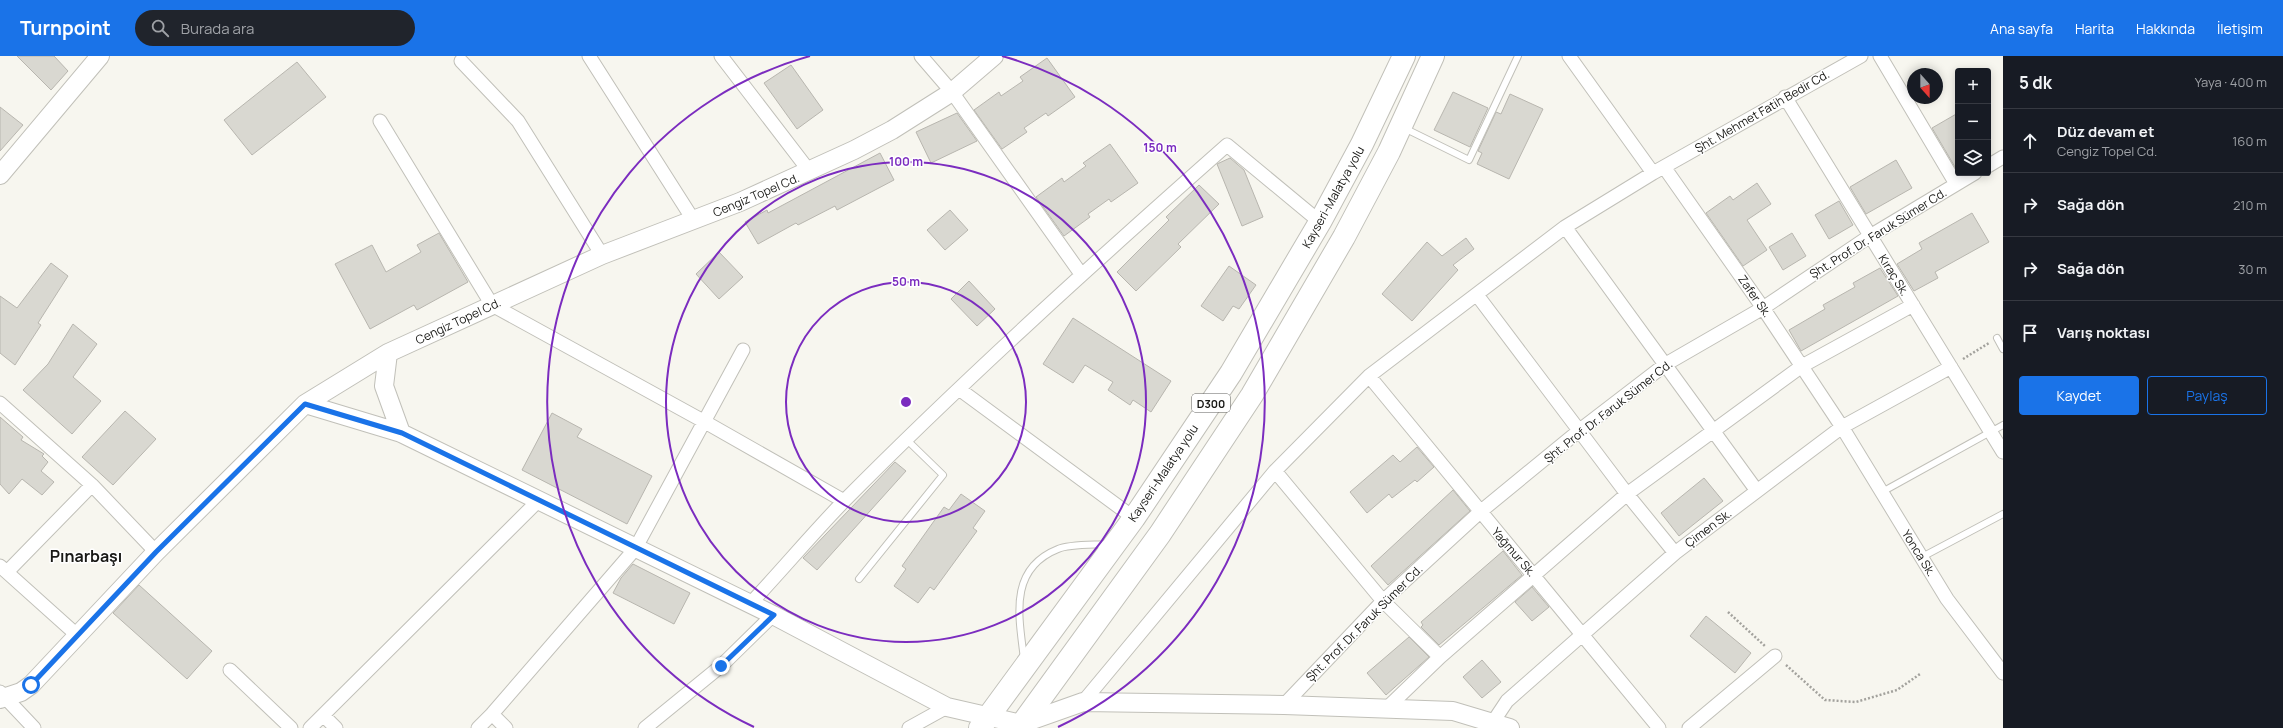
<!DOCTYPE html>
<html lang="tr">
<head>
<meta charset="utf-8">
<style>
  body { margin:0; font-family:Manrope,sans-serif; background:#20242c; color:#f1f3f6 }
  .controls { position:absolute; right:12px; top:12px; display:grid; overflow:hidden; border-radius:4px; box-shadow:0 2px 10px #0003 }
  .controls button { width:36px; height:36px; display:grid; place-items:center; padding:0; border:0; border-bottom:1px solid #363941; background:#171b24; color:#f1f3f6; font:20px sans-serif }
  .compass { position:absolute; left:1907px; top:12px; width:36px; height:36px; border-radius:50%; background:#171b24; box-shadow:0 2px 10px #0003; rotate:159deg }
  .stop { position:absolute; width:12px; height:12px; margin:-9px; border:3px solid #1a73e8; border-radius:50%; background:#fff }
  .stop.end { background:#1a73e8; border-color:#fff; box-shadow:0 1px 4px #0008 }
  .list { margin:0; padding:0; list-style:none }
  h2 { display:flex; justify-content:space-between; align-items:center; height:52px; margin:0; padding:0 16px; font-size:17px }
  h2 small { font-size:13px; font-weight:400; color:#9ea1a6 }
  .list li { display:grid; grid-template-columns:26px 1fr auto; gap:12px; align-items:center; box-sizing:border-box; height:64px; padding:0 16px; border-top:1px solid #363941 }
  .list b { display:block; font-size:15px; white-space:nowrap }
  .list p { margin:0; font-size:13px; white-space:nowrap; color:#9ea1a6 }
  .list em { font-size:13px; font-style:normal; color:#9ea1a6 }
  .actions { display:flex; gap:8px; padding:12px 16px }
  .actions a { flex:1; padding:9px 0; border:1px solid #1a73e8; border-radius:4px; text-align:center; font-size:14px; color:#1a73e8 }
  .actions .main { background:#1a73e8; color:#fff }
  .icon { flex:none; width:22px; height:22px; fill:none; stroke:currentColor; stroke-width:2; stroke-linecap:round; stroke-linejoin:round }
  .map { position:relative; flex:none; width:2003px; height:672px; overflow:hidden }
  header { display:flex; align-items:center; gap:24px; box-sizing:border-box; height:56px; padding:0 20px; background:#1a73e8; color:#fff }
  header strong { font-size:19px }
  nav { display:flex; gap:22px; margin-inline-start:auto; font-size:14px }
  .search { width:280px; height:36px; background:#20242c; display:flex; align-items:center; gap:10px; box-sizing:border-box; padding:0 14px; border-radius:22px; color:#9ea1a6; font-size:15px }
  main { display:flex }
  aside { flex:1; background:#171b24 }
  .map>svg:first-child { display:block }
  .building { fill:#d9d8d1; stroke:#b8b6af }
  .lines { fill:none; stroke-linecap:round; stroke-linejoin:round }
  .lane-casing { stroke:#c1c0b9; stroke-width:8 }
  .street-casing { stroke:#c1c0b9; stroke-width:15 }
  .secondary-casing { stroke:#c1c0b9; stroke-width:20 }
  .highway-casing { stroke:#c1c0b9; stroke-width:24 }
  .path { stroke:#a3a29d; stroke-width:2.5; stroke-dasharray:2 2; stroke-linecap:butt }
  .lane { stroke:#fff; stroke-width:6 }
  .street { stroke:#fff; stroke-width:13 }
  .secondary { stroke:#fff; stroke-width:18 }
  .highway { stroke:#fff; stroke-width:22 }
  .route { stroke:#1a73e8; stroke-width:5 }
  .ring { fill:none; stroke:#7b2cbf; stroke-width:2 }
  .labels { text-anchor:middle; dominant-baseline:central; stroke-width:3; stroke-linejoin:round; paint-order:stroke }
  .shield { fill:#fff; stroke:#5e5e5c; stroke-width:1 }
  .shield-label { font-size:11px; font-weight:bold; fill:#191916 }
  .street-label { font-size:12px; fill:#191916; stroke:#fff }
  .district-label { font-size:16px; font-weight:bold; fill:#191916; stroke:#fff }
  .centre { fill:#7b2cbf; stroke:#fff; stroke-width:2 }
  .ring-label { font-size:12px; text-anchor:middle; font-weight:bold; fill:#7b2cbf; stroke:#fff; stroke-width:3; stroke-linejoin:round; paint-order:stroke }
</style>
</head>
<body>
<header>
<strong>Turnpoint</strong>
<div class="search"><svg class="icon" aria-label="search" viewBox="0 0 24 24"><circle cx="10" cy="10" r="6"/><path d="M15 15l6 6"/></svg>Burada ara</div>
<nav><a>Ana sayfa</a><a>Harita</a><a>Hakkında</a><a>İletişim</a></nav>
</header>
<main>
<div class="map">
<svg width="2003" height="672" viewBox="0 0 2003 672">
  <rect width="100%" height="100%" fill="#f7f6ef"/>
  <!-- building -->
  <path class="building" d="M17 0H54L68 15 51 34Z
    M1047 2 1075 41 1048 60 1046 57 1024 72 1027 76 1002 93 974 54 999 36 1001 40 1023 25 1020 21Z
    M297 6 326 41 252 99 224 64Z
    M791 9 823 54 797 73 764 27Z
    M1453 36 1488 52 1470 91 1434 74Z
    M1510 38 1543 53 1509 123 1477 108 1482 97 1478 95 1496 56 1501 58Z
    M0 51 23 69 0 95Z
    M957 57 977 85 931 107 916 76Z
    M1958 57V116L1932 72Z
    M1110 88 1138 127 1111 146 1109 143 1088 158 1090 161 1064 180 1036 141 1062 122 1064 126 1086 110 1083 107Z
    M880 97 894 124 837 154 835 150 798 169 796 167 758 188 745 166 767 154 768 157Z
    M1230 102 1244 114 1263 161 1242 170 1217 108Z
    M1896 104 1912 132 1866 158 1850 131Z
    M1757 127 1771 148 1747 164 1767 194 1743 210 1706 157 1730 140 1733 144Z
    M1199 129 1219 148 1178 188 1181 191 1136 235 1117 216 1169 164 1166 161Z
    M1839 145 1853 169 1829 183 1815 159Z
    M950 154 968 174 945 194 927 174Z
    M1972 157 1989 186 1935 216 1938 222 1914 235 1897 208 1922 193 1919 187Z
    M439 177 468 226 417 254 414 249 370 273 335 208 372 189 386 216 421 196 417 189Z
    M1792 177 1806 200 1783 214 1769 191Z
    M1466 182 1474 193 1453 209 1458 214 1412 265 1382 238 1427 186 1442 200Z
    M719 196 743 221 719 243 696 218Z
    M51 207 68 220 38 267 41 269 15 309 0 297V240L17 252Z
    M1229 210 1256 229 1239 253 1233 250 1223 265 1201 250Z
    M1880 212 1898 240 1801 295 1789 274 1825 253 1823 249 1855 231 1853 227Z
    M969 225 995 253 977 270 951 243Z
    M1073 262 1171 325 1151 356 1133 344 1130 349 1108 334 1113 326 1085 309 1073 327 1043 308Z
    M73 268 97 288 73 321 101 345 72 378 23 334 48 308Z
    M125 355 156 383 113 429 82 401Z
    M552 357 582 373 577 381 652 420 627 468 522 414Z
    M0 361 23 381 21 384 44 398 42 400 48 406 41 415 54 426 42 439 22 423 9 438 0 428Z
    M1417 391 1434 411 1417 426 1415 424 1392 442 1389 438 1367 457 1350 436 1393 399 1400 406Z
    M895 406 906 415 817 514 803 502Z
    M1704 422 1723 445 1679 480 1661 457Z
    M1453 434 1470 455 1388 529 1371 510Z
    M961 438 985 455 973 472 977 475 934 534 930 531 918 547 894 530 906 513 902 510 944 451 949 454Z
    M1503 495 1522 519 1439 589 1421 571 1423 569 1421 566Z
    M633 508 690 537 674 568 613 537 621 522Z
    M139 529 212 595 187 623 113 557Z
    M1532 531 1549 551 1532 565 1515 546Z
    M1706 560 1751 597 1735 617 1690 580Z
    M1409 581 1429 601 1386 639 1367 617Z
    M1482 604 1501 626 1482 642 1463 621Z"/>
  <g class="lines">
    <defs>
      <path id="lane" d="M1404 72 1469 104 1518 0
        M1997 282 2003 293
        M1882 436 2003 369
        M1922 501 2003 458
        M859 523 943 419 907 384
        M1024 603C1019 561 1008 513 1058 493 1069 488 1094 489 1107 488"/>
      <path id="street" d="M589 0 694 165
        M721 0 810 116
        M921 0 952 36 1081 218
        M1569 0 1653 117
        M1880 0 1956 128
        M461 5 518 65 602 199
        M1785 41 2003 396
        M380 65 492 249 705 366 844 445
        M1988 110 2003 101
        M1664 111 1763 252 1842 371 1947 543 2003 617
        M1565 171 1757 435
        M1477 239 1627 438 1675 497
        M1369 320 1659 672
        M959 333 1134 462
        M0 347 92 429 156 496
        M1275 415 1383 545 1440 601
        M0 510 78 580
        M7 516 92 429
        M750 548C782 514 812 478 844 445 967 321 1097 204 1227 89L1320 166
        M230 614 291 672
        M0 636 34 672
        M1083 646 1275 415 1369 320 1565 171 1653 117 1861 0
        M1284 649 1383 545 1480 456 1580 374 1666 308 1763 252 1870 180 1975 117
        M1386 653 1440 601 1627 438 1802 310 1913 249
        M492 658 506 672
        M323 659 336 672
        M1487 671 1493 666 1507 645 1675 497 1757 435 1842 371 1951 311
        M310 672 538 445
        M478 672 492 658 635 493 743 294
        M645 672 721 610 773 559
        M909 672 947 651
        M1689 672 1775 600"/>
      <path id="secondary" d="M0 119 100 0
        M388 297 384 330 401 377
        M305 348 401 377 773 559 947 651 1021 668 1083 646 1284 649 1453 655 1510 672
        M0 643 21 636 31 629 156 496 305 348 388 297 602 199 740 146 854 94 892 74 952 36 994 0"/>
      <path id="highway" d="M980 672 1134 462 1231 317 1320 166 1362 88 1404 0
        M1019 672 1160 478 1252 339 1344 181 1389 96 1433 0"/>
    </defs>
    <!-- lane casing -->
    <use href="#lane" class="lane-casing"/>
    <!-- street casing -->
    <use href="#street" class="street-casing"/>
    <!-- secondary casing -->
    <use href="#secondary" class="secondary-casing"/>
    <!-- highway casing -->
    <use href="#highway" class="highway-casing"/>
    <!-- path -->
    <path class="path" d="M1963 303 1989 287
      M1728 556 1766 591
      M1786 609 1825 644 1856 646 1897 634 1920 618"/>
    <!-- lane -->
    <use href="#lane" class="lane"/>
    <!-- street -->
    <use href="#street" class="street"/>
    <!-- secondary -->
    <use href="#secondary" class="secondary"/>
    <!-- highway -->
    <use href="#highway" class="highway"/>
  </g>
  <g class="lines">
    <!-- route -->
    <path class="route" d="M31 629 156 496 305 348 402 377 774 559 721 610"/>
  </g>
  <!-- distance rings -->
  <g class="ring">
    <circle cx="906" cy="346" r="120"/>
    <circle cx="906" cy="346" r="240"/>
    <path d="M754 671A359 359 0 0 1 810 0M1002 0A359 359 0 0 1 1058 671"/>
  </g>
  <g class="labels">
    <!-- shield labels -->
    <rect class="shield" x="1192" y="338" width="38" height="18" rx="3"/>
    <g class="shield-label">
      <text x="1211" y="347">D300</text>
    </g>
    <!-- street labels -->
    <g class="street-label">
      <text transform="translate(1762 55) rotate(-30)">Şht. Mehmet Fatih Bedir Cd.</text>
      <text transform="translate(756 139) rotate(-23)">Cengiz Topel Cd.</text>
      <text transform="translate(1333 141) rotate(-61)">Kayseri-Malatya yolu</text>
      <text transform="translate(1878 177) rotate(-32)">Şht. Prof. Dr. Faruk Sümer Cd.</text>
      <text transform="translate(1894 219) rotate(58)">Kıraç Sk.</text>
      <text transform="translate(1755 240) rotate(55)">Zafer Sk.</text>
      <text transform="translate(458 265) rotate(-25)">Cengiz Topel Cd.</text>
      <text transform="translate(1608 355) rotate(-38)">Şht. Prof. Dr. Faruk Sümer Cd.</text>
      <text transform="translate(1163 417) rotate(-56)">Kayseri-Malatya yolu</text>
      <text transform="translate(1708 472) rotate(-37)">Çimen Sk.</text>
      <text transform="translate(1514 496) rotate(49)">Yağmur Sk.</text>
      <text transform="translate(1919 497) rotate(58)">Yonca Sk.</text>
      <text transform="translate(1364 567) rotate(-45)">Şht. Prof. Dr. Faruk Sümer Cd.</text>
    </g>
    <!-- district labels -->
    <g class="district-label">
      <text x="86" y="500">Pınarbaşı</text>
    </g>
  </g>
  <circle cx="906" cy="346" r="6" class="centre"/>
  <g class="ring-label">
    <text x="1160" y="96">150 m</text>
    <text x="906" y="110">100 m</text>
    <text x="906" y="230">50 m</text>
  </g>
</svg>
<div class="controls">
<button>+</button>
<button>−</button>
<button><svg class="icon" aria-label="layers" viewBox="0 0 24 24"><path d="M12 4l9 5-9 5-9-5zM3 14l9 5 9-5"/></svg></button>
</div>
<svg class="compass" viewBox="-18 -18 36 36"><path d="M0-13l5 13h-10z" fill="#e53935"/><path d="M0 13l5-13h-10z" fill="#9ea1a6"/></svg>
<div class="stop" style="left:31px;top:629px"></div>
<div class="stop end" style="left:721px;top:610px"></div>
</div>
<aside>
<h2>5 dk<small>Yaya · 400 m</small></h2>
<ul class="list">
<li><svg class="icon" aria-label="ahead" viewBox="0 0 24 24"><path d="M12 20V5M6 11l6-6 6 6"/></svg><div><b>Düz devam et</b><p>Cengiz Topel Cd.</p></div><em>160 m</em></li>
<li><svg class="icon" aria-label="right" viewBox="0 0 24 24"><path d="M7 20v-9h11M14 6l5 5-5 5"/></svg><div><b>Sağa dön</b></div><em>210 m</em></li>
<li><svg class="icon" aria-label="right" viewBox="0 0 24 24"><path d="M7 20v-9h11M14 6l5 5-5 5"/></svg><div><b>Sağa dön</b></div><em>30 m</em></li>
<li><svg class="icon" aria-label="arrive" viewBox="0 0 24 24"><path d="M6 21V4h12l-3 4 3 4H6"/></svg><div><b>Varış noktası</b></div></li>
</ul>
<div class="actions"><a class="main">Kaydet</a><a>Paylaş</a></div>
</aside>
</main>
</body>
</html>
